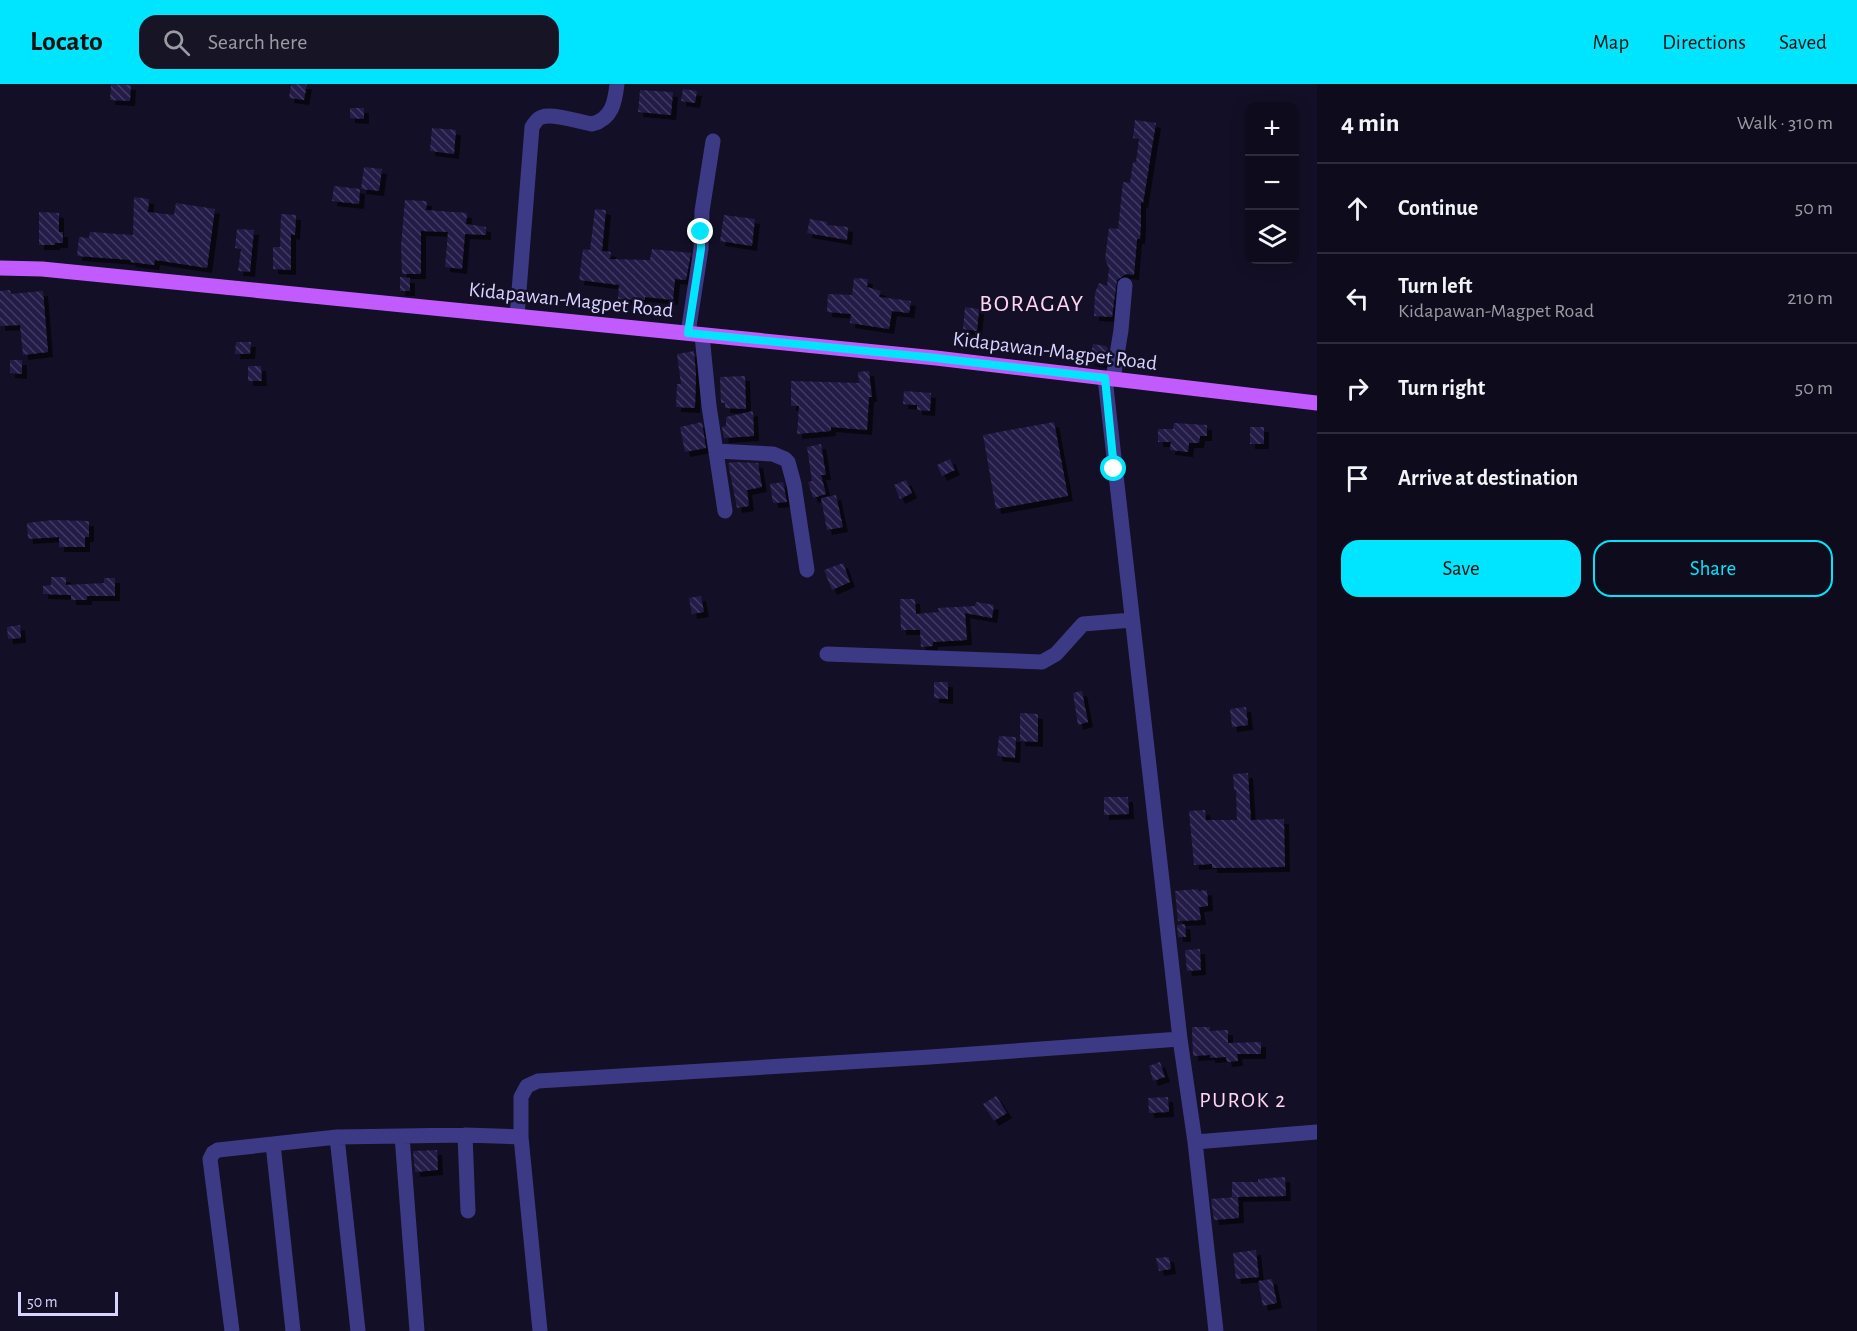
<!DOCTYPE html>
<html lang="en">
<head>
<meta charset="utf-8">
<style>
  body { margin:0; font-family:"Alegreya Sans",sans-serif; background:#171425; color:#f1f3f6 }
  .controls { position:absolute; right:18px; top:18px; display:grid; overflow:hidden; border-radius:12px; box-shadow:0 3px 15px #0003 }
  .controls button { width:54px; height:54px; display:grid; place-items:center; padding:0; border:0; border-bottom:2px solid #2e2b3b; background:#0e0b1c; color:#f1f3f6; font:30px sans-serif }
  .scale { position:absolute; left:18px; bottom:15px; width:100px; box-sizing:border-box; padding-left:6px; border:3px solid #d9d4ff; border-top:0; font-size:16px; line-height:21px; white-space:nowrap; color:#d9d4ff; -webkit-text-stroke:4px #130f26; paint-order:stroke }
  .stop { position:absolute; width:18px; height:18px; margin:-14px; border:4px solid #00e5ff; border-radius:50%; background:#fff }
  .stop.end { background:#00e5ff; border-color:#fff; box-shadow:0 2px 6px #0008 }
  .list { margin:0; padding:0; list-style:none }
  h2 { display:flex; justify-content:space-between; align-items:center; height:78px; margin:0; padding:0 24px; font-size:26px }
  h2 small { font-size:20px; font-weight:400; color:#9b9ba3 }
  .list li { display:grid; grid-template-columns:39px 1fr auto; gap:18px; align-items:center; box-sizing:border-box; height:90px; padding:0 24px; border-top:2px solid #2e2b3b }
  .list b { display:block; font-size:22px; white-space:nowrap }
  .list p { margin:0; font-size:20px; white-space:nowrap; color:#9b9ba3 }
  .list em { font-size:20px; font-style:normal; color:#9b9ba3 }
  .actions { display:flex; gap:12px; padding:18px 24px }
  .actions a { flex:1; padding:14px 0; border:2px solid #00e5ff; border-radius:18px; text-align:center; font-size:21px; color:#00e5ff }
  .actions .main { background:#00e5ff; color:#111 }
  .icon { flex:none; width:33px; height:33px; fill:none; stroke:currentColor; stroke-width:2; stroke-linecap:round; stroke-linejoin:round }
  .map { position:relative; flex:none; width:1317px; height:1247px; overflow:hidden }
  header { display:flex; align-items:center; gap:36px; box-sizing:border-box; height:84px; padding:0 30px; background:#00e5ff; color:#111 }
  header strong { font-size:28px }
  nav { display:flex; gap:33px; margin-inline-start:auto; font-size:21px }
  .search { width:420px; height:54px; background:#171425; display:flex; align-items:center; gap:15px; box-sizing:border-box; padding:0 21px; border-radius:18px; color:#9b9ba3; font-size:22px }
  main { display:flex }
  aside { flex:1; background:#0e0b1c }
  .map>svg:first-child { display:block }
  .building { fill:url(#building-back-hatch); filter:url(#shadow) }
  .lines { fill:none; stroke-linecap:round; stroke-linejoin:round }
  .minor { stroke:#3d3a85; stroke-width:15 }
  .major { stroke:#c25bff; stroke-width:15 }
  .route { stroke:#00e5ff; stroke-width:8 }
  .labels { text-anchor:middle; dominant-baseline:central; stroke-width:5; stroke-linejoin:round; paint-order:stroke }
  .street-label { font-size:21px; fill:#d9d4ff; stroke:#130f26 }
  .neighbourhood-label { font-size:22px; letter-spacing:1.5px; fill:#ffd6f0; stroke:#130f26 }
  .quarter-label { font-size:24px; letter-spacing:1.5px; fill:#ffd6f0; stroke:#130f26 }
</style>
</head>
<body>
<header>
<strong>Locato</strong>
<div class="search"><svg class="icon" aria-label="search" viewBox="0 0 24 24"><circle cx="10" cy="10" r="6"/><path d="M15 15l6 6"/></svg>Search here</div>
<nav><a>Map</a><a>Directions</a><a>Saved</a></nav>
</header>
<main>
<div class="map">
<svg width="1317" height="1247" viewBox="0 0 1317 1247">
  <defs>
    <pattern id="building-back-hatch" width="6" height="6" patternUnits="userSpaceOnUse" patternTransform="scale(1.5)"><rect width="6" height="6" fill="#241b47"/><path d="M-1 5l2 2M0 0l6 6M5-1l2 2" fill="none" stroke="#433b63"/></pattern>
    <filter id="shadow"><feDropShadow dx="5" dy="5" stdDeviation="0" flood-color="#0009"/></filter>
  </defs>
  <rect width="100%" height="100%" fill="#130f26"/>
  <!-- building -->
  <path class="building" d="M111 0 131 1 130 17 110 16Z
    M291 0H307L304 16 289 14Z
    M683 5 697 7 695 19 681 17Z
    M640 6 673 8 671 31 638 28Z
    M350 24H364V35L350 34Z
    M1135 36 1156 39 1143 119 1141 118V140L1140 155H1137L1134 191 1126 190 1117 196 1112 233 1094 232 1095 209 1099 199 1107 202 1109 184 1105 175 1109 144 1118 145 1123 98 1130 99 1133 78H1136L1139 55 1133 54Z
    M432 44 456 46 454 70 430 67Z
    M364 83 382 85 379 107 361 105Z
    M334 102 360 105 359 120 332 117Z
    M134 113 149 115 148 128 174 131 176 119 215 125 207 184 155 176 154 181 130 178 131 176 77 172 79 153 89 154 90 148 133 151Z
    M405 116 427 117 426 126 467 129 466 140 486 143V151L465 150 462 185 445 183 448 148 421 147V190H402L401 162Z
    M595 125 606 126 602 167 611 168 610 175 650 176 652 165 691 169 686 196 675 195 673 216 645 213V216L618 215 619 201 579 196 583 165 590 166Z
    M39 128 59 129V148H63V159H55V161H39Z
    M281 130 296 131 295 151 291 150V186L273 185V163H280Z
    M724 131 755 135 752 162 720 157Z
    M810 135 827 138V141L848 143 847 156 807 149Z
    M237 145 254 146 250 188 238 187 241 165 235 164Z
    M400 193 410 194V207H400Z
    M854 194 868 195 867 203 881 207 879 213 911 217 909 229 892 227 889 245 850 239 851 230 827 228 828 210 852 211Z
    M10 206 11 210 43 207 48 268 23 271 20 241 0 242V207Z
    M965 223 979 225 977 247 963 245Z
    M236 258H251L250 270H235Z
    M1093 260 1106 262 1108 264 1106 280 1090 277Z
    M694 267 696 291 695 324 676 323 677 300H681L677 270Z
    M10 276H22V290L10 289Z
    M248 282H261L262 297H248Z
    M869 287 872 313H869L867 346 831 343V347L797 350 799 322H791V297L859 299 858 288Z
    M745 292 746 325 725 324V319H721L720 293Z
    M904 307 931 309 930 327 917 326V321L903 320Z
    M753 327 754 352 724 354 722 343 726 342V333Z
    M702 338 706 364 685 368 680 343Z
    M1054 338 1068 412 996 425 983 351Z
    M1174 339 1207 341V352H1200L1199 359H1189L1188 368 1170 366 1171 358H1158V345H1173Z
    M1250 343H1264V360H1250Z
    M821 360 826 391H821L826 410 813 414 808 398 812 397 807 363Z
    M950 375 955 386 942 392 937 381Z
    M734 378 758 379 762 403 747 406 749 422 737 424 728 379Z
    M906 396 912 409 900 415 894 401Z
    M783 398 787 418 773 419 770 400Z
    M836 411 843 443 827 446 821 414Z
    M53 436 89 437V453H85V463H59V453L28 455 27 439Z
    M843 479 850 498 832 506 824 486Z
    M51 493H66V501L104 499V494H115V512H87V516H71V511L43 510V502L51 501Z
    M701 512 704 528 692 530 689 514Z
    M900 515H915L916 530 939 528 938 524 975 522 976 518 994 521 992 534 965 529 967 556 933 558V562L921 563 920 546H901Z
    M20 541 21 554 8 555 7 543Z
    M934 598H948V615L934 614Z
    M1082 607 1088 638 1078 641 1073 609Z
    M1246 623 1248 641 1232 643 1230 625Z
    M1020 629 1038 630V658L1020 657Z
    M999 652 1016 653 1015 674 997 672Z
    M1248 689 1251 736 1284 735 1285 783 1212 784V780L1194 781 1189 727 1205 726 1206 736H1237L1236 706H1234L1233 690Z
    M1104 713H1128L1129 730 1104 731Z
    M1198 805V807L1207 806 1208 822 1199 823 1201 836 1178 837 1175 807Z
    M1185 840 1186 853H1178L1177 841Z
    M1200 865 1201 886 1187 887 1185 866Z
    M1192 943H1210V947L1228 946V959L1261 958V970H1237L1238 977 1227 978 1226 973 1210 974V971L1193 972Z
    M1160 978 1165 993 1153 997 1149 982Z
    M996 1012 1007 1029 994 1037 983 1020Z
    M1168 1013 1169 1028 1149 1029 1148 1014Z
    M437 1066 438 1086 415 1088 413 1067Z
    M1285 1093 1286 1112 1232 1113V1098H1258V1095Z
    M1238 1113 1239 1134 1214 1136 1211 1115Z
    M1256 1166 1259 1193 1236 1195 1233 1169Z
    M1169 1173 1171 1185 1159 1187 1156 1174Z
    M1272 1195 1277 1219 1263 1222 1258 1197Z"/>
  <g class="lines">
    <!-- minor -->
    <path class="minor" d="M517 232 532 43C535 39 537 34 542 33 553 29 580 38 592 40 612 35 615 18 617 0
      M688 249 701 165 702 127 713 57
      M702 251 709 322 725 427
      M1105 294 1180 955 1195 1058 1216 1247
      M1113 295 1121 246 1125 201
      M716 367 773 370 785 375 788 378 794 400 807 486
      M827 570 1042 578 1056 570 1083 540 1132 536
      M465 1051 468 1127
      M402 1052 417 1247
      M337 1053 358 1247
      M1195 1058 1317 1048
      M273 1060 293 1247
      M232 1247 210 1075 213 1069 218 1066 337 1053 465 1051 521 1053
      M540 1247 521 1053V1013L527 1002 538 997 930 973 1180 955"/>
    <!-- major -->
    <path class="major" d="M0 184 42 185 936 274 1317 319"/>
  </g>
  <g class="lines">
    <!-- route -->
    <path class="route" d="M701 148V165L688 249 936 274 1105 294 1114 385"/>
  </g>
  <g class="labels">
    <!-- street labels -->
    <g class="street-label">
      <text transform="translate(571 216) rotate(6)">Kidapawan-Magpet Road</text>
      <text transform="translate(1055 267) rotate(7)">Kidapawan-Magpet Road</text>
    </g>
    <!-- neighbourhood labels -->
    <g class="neighbourhood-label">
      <text x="1243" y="1016">PUROK 2</text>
    </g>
    <!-- quarter labels -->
    <g class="quarter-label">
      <text x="1032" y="220">BORAGAY</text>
    </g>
  </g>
</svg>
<div class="controls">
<button>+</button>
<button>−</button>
<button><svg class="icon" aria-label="layers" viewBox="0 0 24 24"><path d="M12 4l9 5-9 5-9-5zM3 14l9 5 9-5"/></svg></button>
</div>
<div class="scale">50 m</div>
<div class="stop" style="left:1114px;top:385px"></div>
<div class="stop end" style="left:701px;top:148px"></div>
</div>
<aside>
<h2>4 min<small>Walk · 310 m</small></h2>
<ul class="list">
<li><svg class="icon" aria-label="ahead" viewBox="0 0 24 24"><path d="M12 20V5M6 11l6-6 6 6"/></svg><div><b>Continue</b></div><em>50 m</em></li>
<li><svg class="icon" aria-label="left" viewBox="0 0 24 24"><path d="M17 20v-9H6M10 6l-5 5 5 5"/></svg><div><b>Turn left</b><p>Kidapawan-Magpet Road</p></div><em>210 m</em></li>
<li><svg class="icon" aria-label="right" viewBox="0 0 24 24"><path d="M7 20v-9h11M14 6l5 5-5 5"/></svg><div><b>Turn right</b></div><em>50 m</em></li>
<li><svg class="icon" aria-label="arrive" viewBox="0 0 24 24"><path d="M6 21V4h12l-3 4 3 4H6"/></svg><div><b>Arrive at destination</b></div></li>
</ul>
<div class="actions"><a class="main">Save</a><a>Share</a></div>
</aside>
</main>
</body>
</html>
